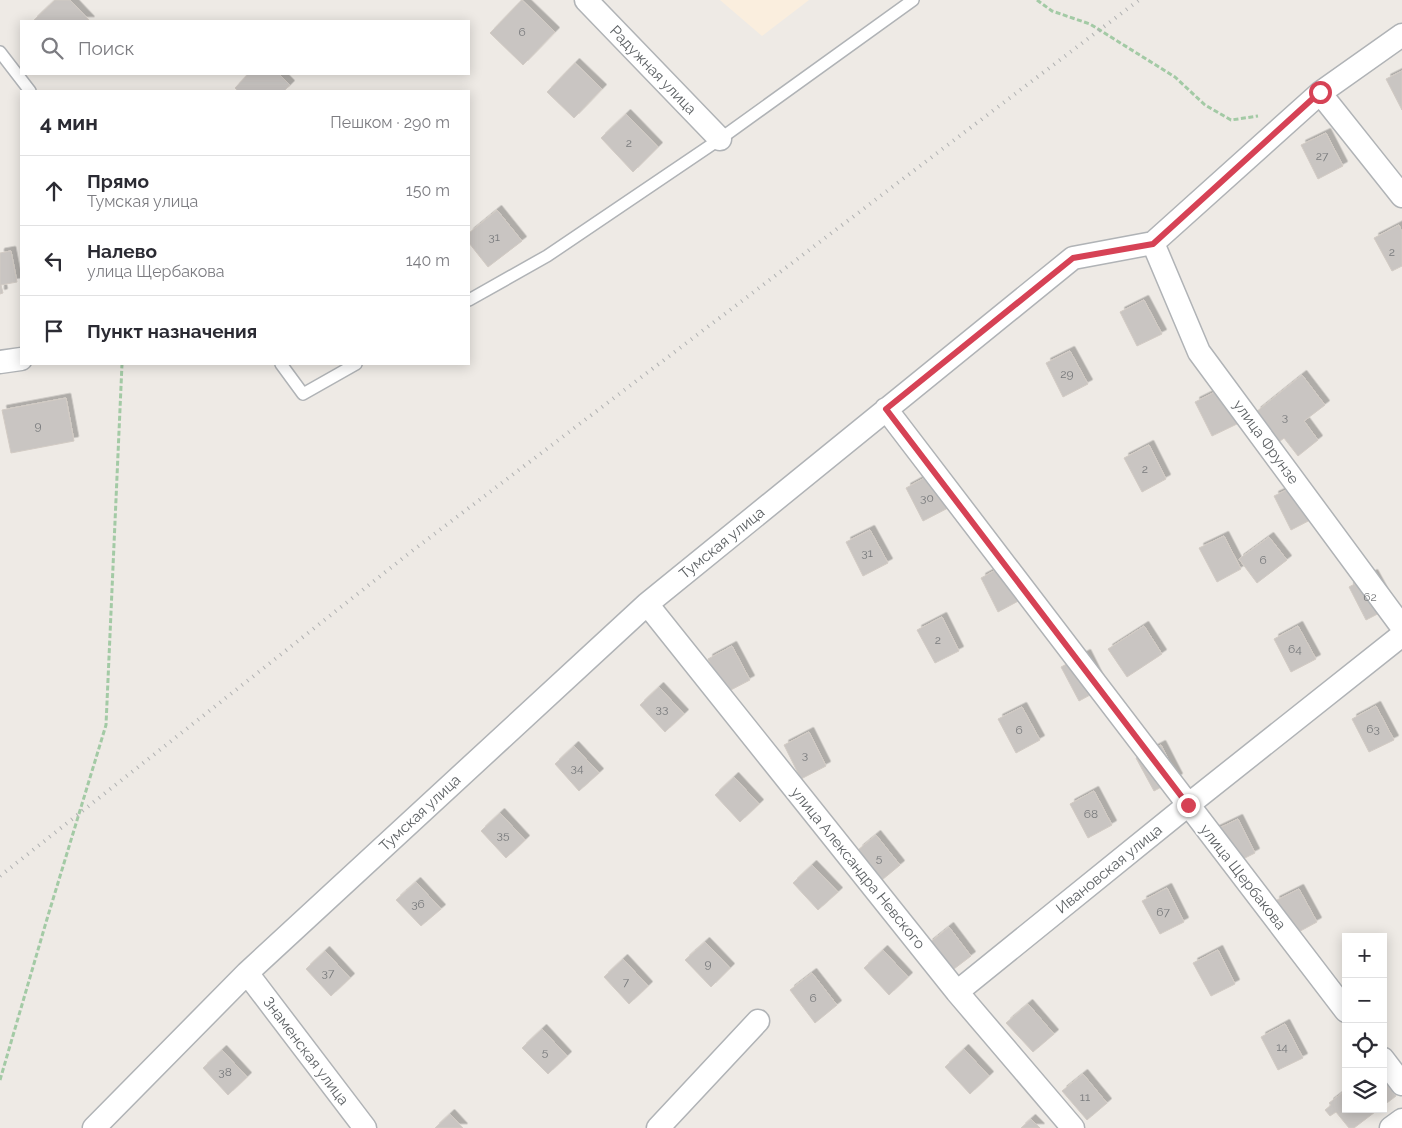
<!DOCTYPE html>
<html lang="ru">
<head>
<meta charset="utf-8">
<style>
  body { margin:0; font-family:Raleway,sans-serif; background:#f2f2f3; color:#2b2b33 }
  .controls { position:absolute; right:15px; bottom:15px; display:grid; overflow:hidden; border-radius:0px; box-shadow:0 2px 12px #0003 }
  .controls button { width:45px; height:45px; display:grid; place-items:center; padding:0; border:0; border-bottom:1px solid #e1e1e2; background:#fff; color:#2b2b33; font:25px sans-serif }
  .stop { position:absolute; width:15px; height:15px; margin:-11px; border:4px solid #d64255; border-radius:50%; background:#fff }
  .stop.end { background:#d64255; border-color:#fff; box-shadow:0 1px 5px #0008 }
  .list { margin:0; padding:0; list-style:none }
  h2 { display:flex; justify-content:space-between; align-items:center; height:65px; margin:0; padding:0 20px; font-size:21px }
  h2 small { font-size:16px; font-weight:400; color:#7c7c81 }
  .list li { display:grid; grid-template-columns:32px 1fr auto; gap:15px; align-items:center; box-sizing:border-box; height:70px; padding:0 20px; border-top:1px solid #e1e1e2 }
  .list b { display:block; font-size:19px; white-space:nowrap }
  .list p { margin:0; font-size:16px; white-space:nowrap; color:#7c7c81 }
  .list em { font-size:16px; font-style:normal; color:#7c7c81 }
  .icon { flex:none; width:28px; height:28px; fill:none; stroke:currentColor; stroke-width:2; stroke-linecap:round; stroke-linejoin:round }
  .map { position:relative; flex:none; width:1402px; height:1128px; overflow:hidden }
  .search { position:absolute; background:#fff; box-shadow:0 2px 12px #0003; left:20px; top:20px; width:450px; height:55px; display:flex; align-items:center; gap:12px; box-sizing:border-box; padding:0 18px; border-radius:0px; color:#7c7c81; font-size:19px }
  .panel { position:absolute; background:#fff; box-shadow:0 2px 12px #0003; left:20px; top:90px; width:450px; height:275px; border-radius:0px }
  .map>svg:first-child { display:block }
  .commercial { fill:#faeede }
  .building { fill:#c9c5c2; stroke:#d2cbc4; filter:url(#shadow) }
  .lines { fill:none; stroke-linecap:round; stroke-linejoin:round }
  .lane-casing { stroke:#b0b3b6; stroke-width:14 }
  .street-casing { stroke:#b0b3b6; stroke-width:25 }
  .path { stroke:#a3caa5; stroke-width:3; stroke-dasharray:5 2.5; stroke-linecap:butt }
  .lane { stroke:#fff; stroke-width:11 }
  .street { stroke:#fff; stroke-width:22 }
  .rail { stroke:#b1b2b2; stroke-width:4; stroke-dasharray:1 6; stroke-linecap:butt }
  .route { stroke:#d64255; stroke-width:6 }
  .labels { text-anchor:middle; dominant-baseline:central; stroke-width:4; stroke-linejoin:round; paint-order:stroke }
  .number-label { font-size:12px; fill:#787a7c }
  .street-label { font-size:15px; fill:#5d6164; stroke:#fff }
</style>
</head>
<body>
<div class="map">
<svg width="1402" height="1128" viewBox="0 0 1402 1128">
  <defs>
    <filter id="shadow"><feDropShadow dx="4.5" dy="-4.5" stdDeviation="0" flood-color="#0004"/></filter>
  </defs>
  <rect width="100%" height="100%" fill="#eeeae5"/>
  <!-- commercial -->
  <path class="commercial" d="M720 0H809L762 36Z"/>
  <!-- building -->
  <path class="building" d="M55 0H70L90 21H33Z
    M522 0 555 32 523 65 490 33Z
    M575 63 602 89 574 118 547 92Z
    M1402 71V110L1386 79Z
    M248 74H279L290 85 284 91H238L235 88Z
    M626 114 658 147 633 172 601 138Z
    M1326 133 1343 166 1318 179 1301 145Z
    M497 210 522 241 488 267 469 243V233Z
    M1399 225 1402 232V266L1392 271 1374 238Z
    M11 251 17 282 1 285 3 293 0 294V253Z
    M1144 300 1162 334 1137 346 1120 312Z
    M1070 351 1088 384 1063 397 1046 363Z
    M1302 375 1325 405 1304 421 1318 440 1298 456 1284 438 1279 442 1256 412Z
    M1219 390 1237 424 1212 436 1195 402Z
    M66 398 74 441 11 453 2 410Z
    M1149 445 1166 479 1142 492 1124 458Z
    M930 475 948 508 923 521 906 488Z
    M1299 484 1316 517 1291 530 1274 496Z
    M870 530 888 563 863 576 846 542Z
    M1224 536 1241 569 1217 582 1199 548Z
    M1269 537 1287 560 1257 583 1239 559Z
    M1005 565 1022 599 998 612 981 578Z
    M1373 574 1391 607 1366 620 1349 587Z
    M942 617 959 651 935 663 917 630Z
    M1144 626 1162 654 1127 677 1108 649Z
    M1298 626 1316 659 1291 672 1274 639Z
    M732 646 750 680 725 693 708 659Z
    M1086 654 1103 688 1079 701 1061 667Z
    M659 687 684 714 665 732 640 705Z
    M1376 706 1394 740 1369 752 1352 719Z
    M1022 707 1040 740 1016 753 998 719Z
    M809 732 826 766 801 779 784 745Z
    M1161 745 1178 778 1154 791 1136 758Z
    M574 746 599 773 579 791 555 764Z
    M734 777 759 804 740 822 715 795Z
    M1094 791 1112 825 1088 838 1070 804Z
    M500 813 525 840 506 858 481 831Z
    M1238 819 1255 853 1231 865 1213 831Z
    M876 835 900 865 882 880 858 850Z
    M812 865 838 892 818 910 793 883Z
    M416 882 441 909 421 926 396 900Z
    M1167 888 1184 922 1160 934 1142 901Z
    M1299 889 1317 922 1293 935 1275 901Z
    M949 927 971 956 950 972 928 944Z
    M705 942 730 968 711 987 685 960Z
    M883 950 908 977 889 995 864 968Z
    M1218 950 1235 984 1211 996 1193 963Z
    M325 951 350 978 331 996 306 969Z
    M623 959 648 986 629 1004 604 977Z
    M812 973 837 1005 815 1023 790 990Z
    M1028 1004 1054 1034 1033 1052 1006 1023Z
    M1285 1024 1303 1058 1278 1070 1261 1037Z
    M542 1029 567 1056 548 1074 522 1048Z
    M964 1049 989 1076 970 1094 945 1067Z
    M222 1050 247 1077 228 1095 203 1068Z
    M1083 1074 1107 1103 1087 1120 1062 1091Z
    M1383 1079 1396 1096 1383 1106Z
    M1346 1090V1109H1379L1354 1128H1349L1336 1112 1330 1116 1325 1110 1331 1105 1329 1103Z
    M450 1114 463 1128H435Z
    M1031 1119 1040 1128H1021Z"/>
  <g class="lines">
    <defs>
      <path id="lane" d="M0 52 30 91
        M469 300 547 256 720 139 913 0
        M281 364 303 394 356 364"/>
      <path id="street" d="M586 0 720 139
        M1320 93 1402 196
        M1153 243 1199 352 1402 627
        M0 362 21 359
        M886 409 1346 1011
        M647 604 957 992 1073 1128
        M247 973 365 1128
        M957 992 1188 805 1402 635
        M1383 1059 1402 1084
        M94 1128 247 973 647 604 1073 258 1153 243 1320 93 1402 35
        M658 1128 758 1021
        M1391 1128 1402 1120"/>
    </defs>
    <!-- lane casing -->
    <use href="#lane" class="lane-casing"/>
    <!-- street casing -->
    <use href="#street" class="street-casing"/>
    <!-- path -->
    <path class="path" d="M1037 0 1052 11 1090 24 1175 77 1205 105 1231 120 1258 116
      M0 1080 47 919 106 725 122 364"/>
    <!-- lane -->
    <use href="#lane" class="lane"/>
    <!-- street -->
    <use href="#street" class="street"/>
    <!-- rail -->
    <path class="rail" d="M0 876 412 551 1139 0"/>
  </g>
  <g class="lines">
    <!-- route -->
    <path class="route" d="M1188 805 886 409 1073 258 1153 244 1320 92"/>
  </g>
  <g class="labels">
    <!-- number labels -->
    <g class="number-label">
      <text x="522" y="32">6</text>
      <text x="629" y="143">2</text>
      <text x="1322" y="156">27</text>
      <text x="494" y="237">31</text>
      <text x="1392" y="252">2</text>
      <text x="1067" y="374">29</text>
      <text x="1285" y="417">3</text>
      <text x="38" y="426">9</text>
      <text x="1145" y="469">2</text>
      <text x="927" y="498">30</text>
      <text x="867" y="553">31</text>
      <text x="1263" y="560">6</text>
      <text x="1370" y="597">62</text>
      <text x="938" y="640">2</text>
      <text x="1295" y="649">64</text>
      <text x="662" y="709">33</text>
      <text x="1373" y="729">63</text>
      <text x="1019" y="730">6</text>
      <text x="805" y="755">3</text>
      <text x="577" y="768">34</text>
      <text x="1091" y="814">68</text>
      <text x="503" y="835">35</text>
      <text x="879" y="858">5</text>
      <text x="418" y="904">36</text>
      <text x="1163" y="912">67</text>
      <text x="708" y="964">9</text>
      <text x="328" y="973">37</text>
      <text x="626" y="982">7</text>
      <text x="813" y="998">6</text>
      <text x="1282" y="1047">14</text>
      <text x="545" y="1052">5</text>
      <text x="225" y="1072">38</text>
      <text x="1085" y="1097">11</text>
    </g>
    <!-- street labels -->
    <g class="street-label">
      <text transform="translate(653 70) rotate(46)">Радужная улица</text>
      <text transform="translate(1266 442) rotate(54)">улица Фрунзе</text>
      <text transform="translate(722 543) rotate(-39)">Тумская улица</text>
      <text transform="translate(420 813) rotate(-43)">Тумская улица</text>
      <text transform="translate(858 868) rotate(51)">улица Александра Невского</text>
      <text transform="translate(1109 869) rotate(-39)">Ивановская улица</text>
      <text transform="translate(1243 877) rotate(52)">улица Щербакова</text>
      <text transform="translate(306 1051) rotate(53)">Знаменская улица</text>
    </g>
  </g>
</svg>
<div class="controls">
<button>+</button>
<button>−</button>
<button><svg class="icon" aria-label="locate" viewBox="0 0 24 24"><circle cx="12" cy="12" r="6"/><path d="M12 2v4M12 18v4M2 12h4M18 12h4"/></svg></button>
<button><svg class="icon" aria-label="layers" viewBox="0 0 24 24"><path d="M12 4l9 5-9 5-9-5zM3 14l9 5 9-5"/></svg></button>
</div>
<div class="stop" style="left:1320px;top:92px"></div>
<div class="stop end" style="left:1188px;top:805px"></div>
<div class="search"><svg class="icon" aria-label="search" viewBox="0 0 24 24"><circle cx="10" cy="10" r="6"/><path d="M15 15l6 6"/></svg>Поиск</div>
<section class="panel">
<h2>4 мин<small>Пешком · 290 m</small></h2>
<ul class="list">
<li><svg class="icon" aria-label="ahead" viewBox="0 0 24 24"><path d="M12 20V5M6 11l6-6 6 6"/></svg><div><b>Прямо</b><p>Тумская улица</p></div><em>150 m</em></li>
<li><svg class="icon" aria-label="left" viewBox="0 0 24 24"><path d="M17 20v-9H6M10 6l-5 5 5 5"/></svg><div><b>Налево</b><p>улица Щербакова</p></div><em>140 m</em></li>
<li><svg class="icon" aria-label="arrive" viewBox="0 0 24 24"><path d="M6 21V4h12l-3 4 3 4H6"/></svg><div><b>Пункт назначения</b></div></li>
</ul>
</section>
</div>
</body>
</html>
